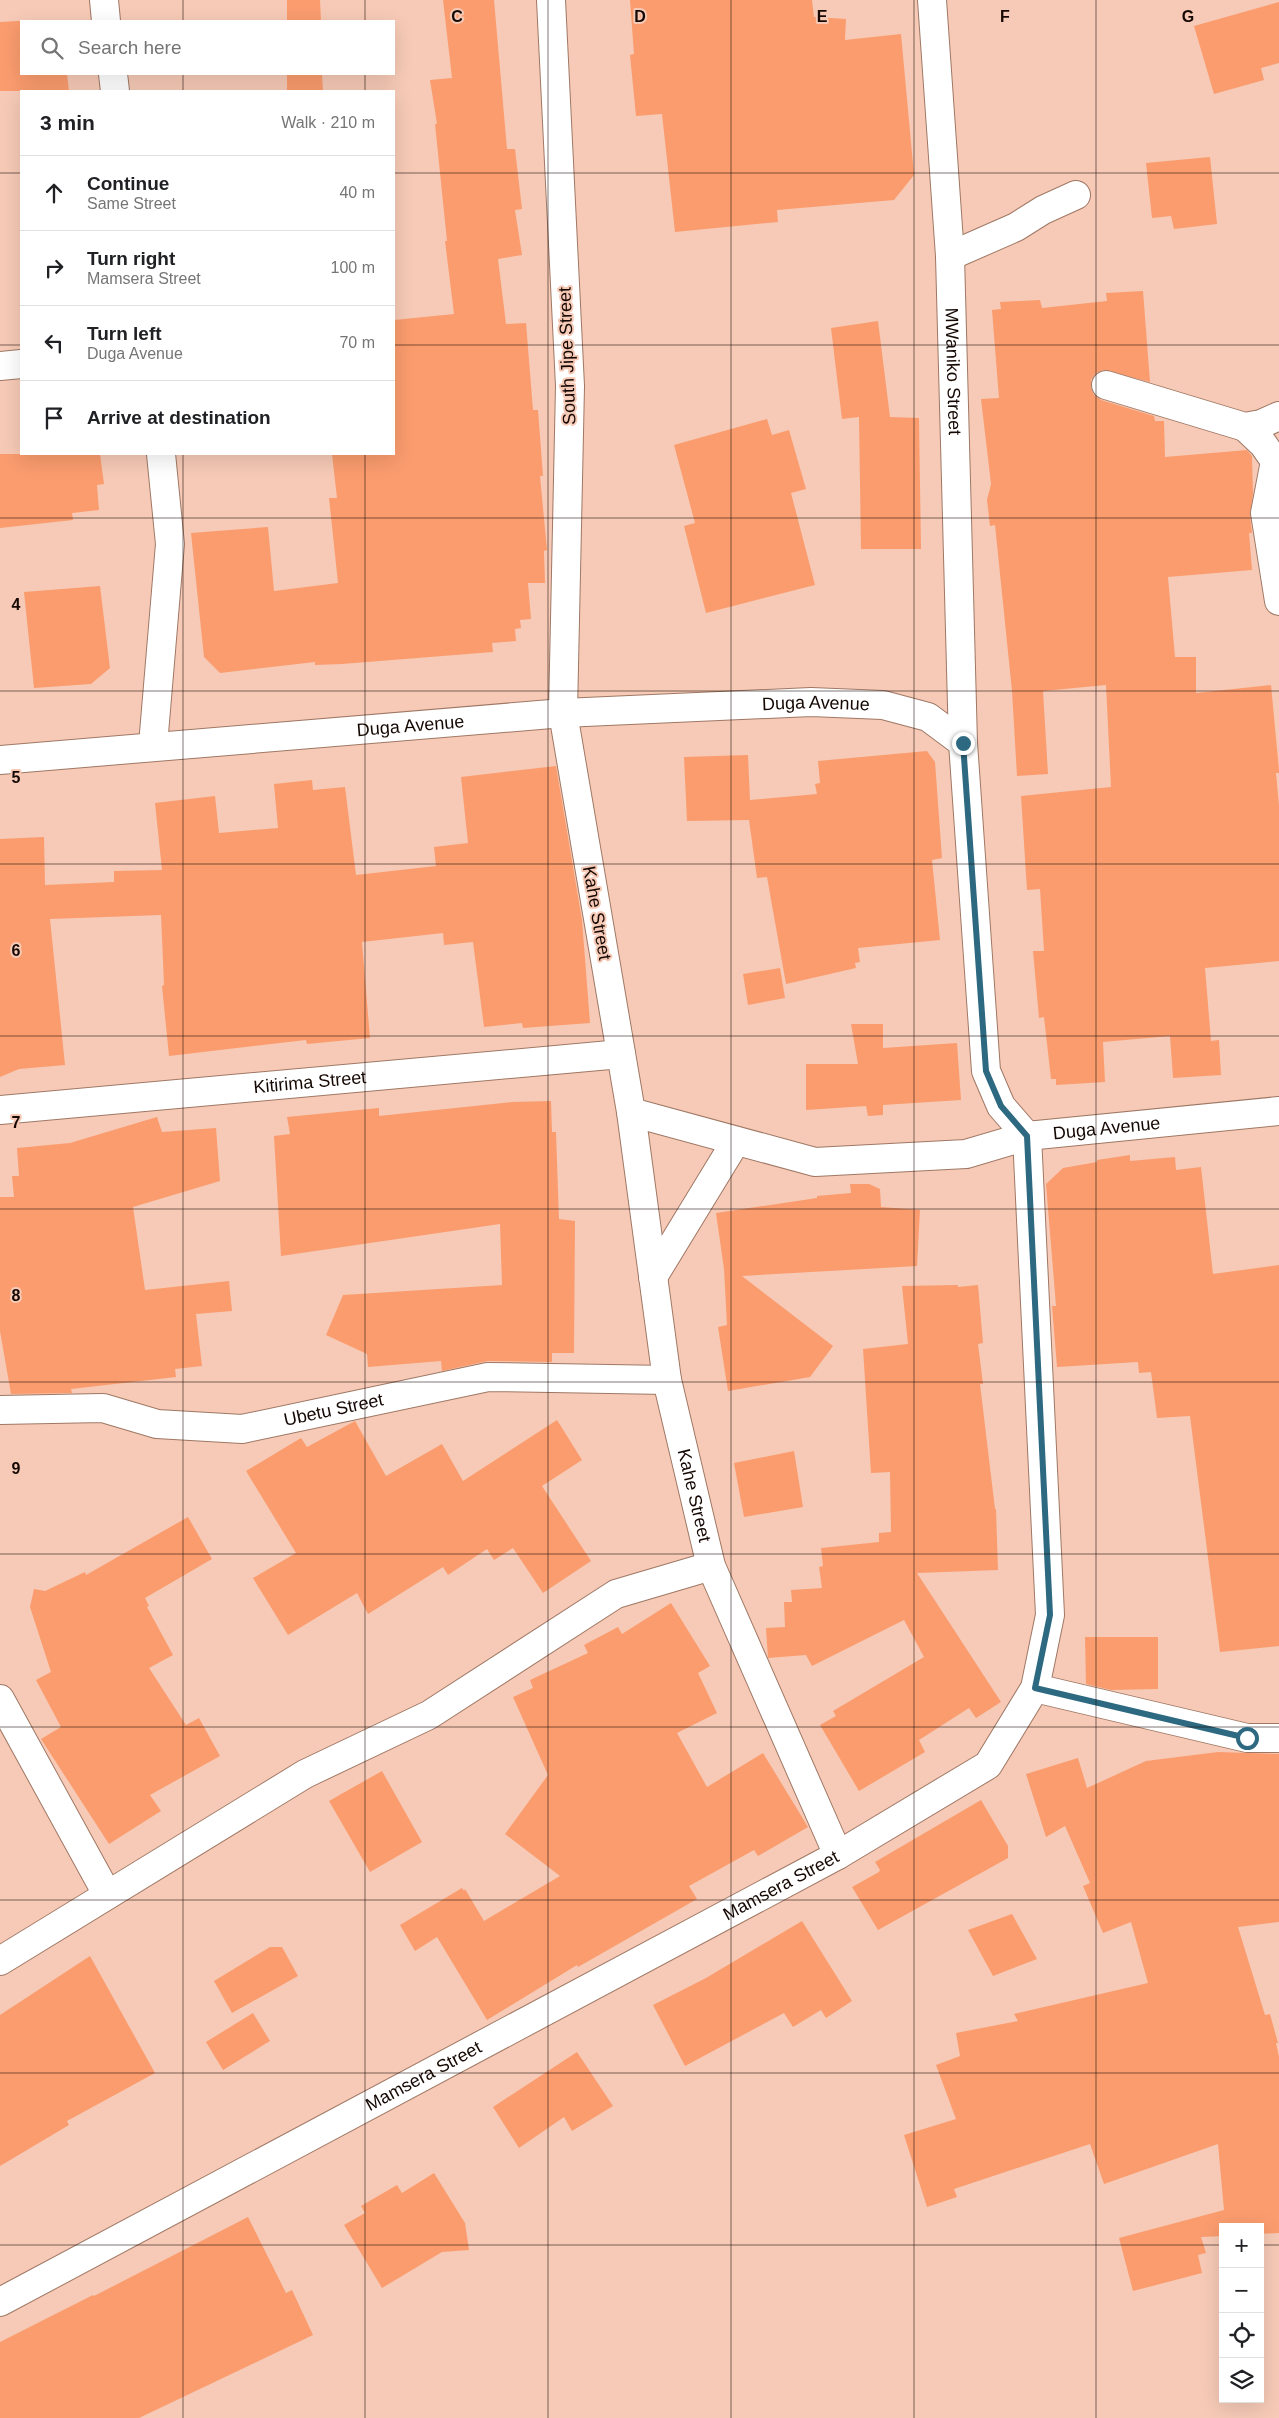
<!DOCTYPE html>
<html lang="en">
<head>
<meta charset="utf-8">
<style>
  body { margin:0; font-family:Arial,sans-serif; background:#f2f2f2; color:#202124 }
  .controls { position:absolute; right:15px; bottom:15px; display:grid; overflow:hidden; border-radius:0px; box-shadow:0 5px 20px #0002 }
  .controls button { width:45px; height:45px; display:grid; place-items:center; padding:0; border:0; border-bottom:1px solid #e0e0e0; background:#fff; color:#202124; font:25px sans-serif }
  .stop { position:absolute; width:15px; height:15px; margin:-11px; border:4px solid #2d6980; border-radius:50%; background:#fff }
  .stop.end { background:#2d6980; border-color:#fff; box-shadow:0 1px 5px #0008 }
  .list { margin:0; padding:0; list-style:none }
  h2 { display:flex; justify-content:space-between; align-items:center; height:65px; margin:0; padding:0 20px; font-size:21px }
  h2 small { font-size:16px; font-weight:400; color:#757577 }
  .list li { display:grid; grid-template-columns:32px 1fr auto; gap:15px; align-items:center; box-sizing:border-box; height:75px; padding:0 20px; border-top:1px solid #e0e0e0 }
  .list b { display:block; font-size:19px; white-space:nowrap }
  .list p { margin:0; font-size:16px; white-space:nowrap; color:#757577 }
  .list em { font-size:16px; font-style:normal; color:#757577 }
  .icon { flex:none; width:28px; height:28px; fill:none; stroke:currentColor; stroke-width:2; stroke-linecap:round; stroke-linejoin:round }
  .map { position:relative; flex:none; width:1279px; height:2418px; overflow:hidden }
  .search { position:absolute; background:#fff; box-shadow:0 5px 20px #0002; left:20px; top:20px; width:375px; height:55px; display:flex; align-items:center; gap:12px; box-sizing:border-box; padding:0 18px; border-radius:0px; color:#757577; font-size:19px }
  .panel { position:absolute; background:#fff; box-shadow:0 5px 20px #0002; left:20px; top:90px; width:375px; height:365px; border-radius:0px }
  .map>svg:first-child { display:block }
  .building { fill:#fa9c6e }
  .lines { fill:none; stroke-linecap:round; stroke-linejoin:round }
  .street-casing { stroke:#9f7865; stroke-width:30 }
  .street { stroke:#fff; stroke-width:28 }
  .route { stroke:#2d6980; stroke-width:6 }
  .grid { fill:none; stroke:#150803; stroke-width:1; stroke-opacity:0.55 }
  .labels { text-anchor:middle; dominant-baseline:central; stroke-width:4; stroke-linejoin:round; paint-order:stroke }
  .street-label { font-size:18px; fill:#150803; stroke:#f6cab6 }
  .grid-label { font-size:16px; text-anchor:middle; font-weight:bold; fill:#150803; stroke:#f6cab6; stroke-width:4; stroke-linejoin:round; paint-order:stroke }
</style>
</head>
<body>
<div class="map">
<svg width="1279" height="2418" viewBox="0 0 1279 2418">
  <rect width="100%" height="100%" fill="#f6cab6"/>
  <!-- building -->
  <path class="building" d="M287 0H320L321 21H287Z
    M443 0H494L507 149H515L522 209 515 210 522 255 498 259 506 324 526 323 533 410H538L543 476H540L547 550 544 551 545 583H528L531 619 520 620 521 628 515 629 516 641 492 643 493 652 342 664 315 665V662L220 673 204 657 191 533 268 527 274 591 338 583 329 498H337L332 454H394V320L454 314 445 241H447L435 124H437L430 80 452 78Z
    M630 0H812L814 17 846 19 845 40 901 34 914 175 894 200 777 210 778 222 675 232 662 114 636 116 630 55 634 54Z
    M1279 2V63L1261 68 1264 80 1214 94 1194 26Z
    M36 20 39 21H21V74H67L69 91H0V22Z
    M287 74H322L323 91H287Z
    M1210 157 1217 224 1174 229 1171 216 1152 218 1146 163Z
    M1143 291 1150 382 1103 370 1096 373 1091 380V388L1094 395 1101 400 1154 416 1155 421H1164L1165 457 1247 450 1252 456 1253 494 1250 515 1252 533H1249L1252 570 1168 577 1175 657H1196V693L1271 685 1279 770V773H1276L1279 806V961L1205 968 1211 1041 1219 1040 1221 1075 1173 1078 1170 1036 1103 1042 1105 1082 1056 1085V1079H1051L1044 1017 1039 1018 1033 951H1044L1040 889 1027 890 1021 796 1111 787 1106 685 1043 691 1048 774 1017 776 1012 691 995 525 990 526 987 500 991 484 981 399 999 398 992 310 1001 309 1000 302 1040 300 1042 308 1107 301 1106 293Z
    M878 321 890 417 919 418 921 549H861L859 417 842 419 831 328Z
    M767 419 772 435 789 430 806 489 791 493 815 585 706 613 684 526 695 523 674 445Z
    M0 454H100L104 484 97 485 99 510 72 513 73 520 0 528Z
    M100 586 110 668 91 684 34 688 24 592Z
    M927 751 935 762 942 858 932 860 940 940 858 948 860 962 855 963 856 968 786 984 767 877 757 878 749 820 687 821 684 757 748 755 750 800 817 794 815 784 820 783 818 761Z
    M556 766 582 920 590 1023 523 1028 522 1023 484 1027 473 942 444 945 443 933 362 942 370 1038 307 1044 306 1040 169 1056 162 986 164 985 161 915 50 919 65 1065 19 1069 0 1077V839L44 837 45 885 114 882V871L162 870 155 803 215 796 219 833 278 828 274 784 312 780 313 790 345 787 356 875 436 866 434 847 468 843 461 777Z
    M780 968 785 998 748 1005 743 974Z
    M851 1024H883V1048L957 1043 961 1100 883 1105V1115L868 1116 866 1106 806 1110V1064H858Z
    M551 1101 552 1132H556L559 1219 575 1221 574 1353H552V1362L488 1361 442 1371 441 1361 368 1367 367 1354 326 1335 343 1295 502 1285 500 1224 281 1256 274 1136 290 1134 287 1117 379 1108V1116L512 1102Z
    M157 1117 162 1132 216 1128 220 1181 133 1207 145 1290 229 1281 232 1311 196 1314 202 1366 175 1369 176 1377 71 1389 72 1393 11 1394 0 1331V1197H14L12 1176H19L17 1148 70 1143Z
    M1130 1155V1161L1175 1157 1176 1170 1201 1167 1213 1274 1279 1265V1646L1220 1652 1190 1416 1157 1418 1151 1372 1139 1373 1138 1362 1057 1367 1052 1306H1056L1046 1184 1063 1168 1097 1162V1160Z
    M850 1184H869L880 1189 881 1207 920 1210 917 1266 742 1276 833 1346 810 1377 728 1391 718 1327 727 1325 724 1269 716 1213 817 1198V1196L851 1193Z
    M958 1285V1287L978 1285 983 1343 978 1344 983 1384H980L995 1509H996L998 1570 917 1573 1001 1702 976 1718 969 1708 919 1740 925 1752 859 1791 820 1725 836 1716 833 1711 924 1657 904 1620 812 1666 806 1655 768 1658 766 1628 785 1627 784 1602H792L791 1590 822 1588 819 1567 823 1566 821 1548 879 1542V1533L891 1532 890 1472 871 1473 863 1349 908 1344 902 1286Z
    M557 1420 582 1460 542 1486 591 1561 543 1593 513 1548 494 1560 487 1549 448 1575 443 1567 368 1614 357 1593 288 1635 253 1578 296 1553 246 1471 301 1438 307 1447 355 1421 386 1476 442 1444 463 1481Z
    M794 1451 803 1507 744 1517 734 1463Z
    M188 1517 212 1559 145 1598 149 1606 147 1607 173 1655 149 1668 186 1725 199 1718 220 1756 150 1795 161 1811 109 1844 41 1739 61 1727 36 1680 51 1672 30 1607 34 1589 45 1591 85 1572 86 1575Z
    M671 1603 710 1666 698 1673 717 1713 677 1733 707 1787 763 1753 808 1827 758 1856 754 1850 689 1886 697 1899 578 1967 577 1965 487 2020 437 1937 415 1951 400 1925 462 1888 464 1891 465 1889 484 1921 560 1876 505 1834 548 1775 513 1697 533 1688 530 1680 588 1653 584 1645 618 1627 622 1634Z
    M1085 1637H1158V1689L1111 1690 1086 1684Z
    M1218 1752 1279 1754V1922L1238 1927 1265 2015 1270 2014 1278 2043H1276L1279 2057V2233L1260 2234V2227H1223V2236L1201 2237 1206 2253 1198 2255 1202 2273 1133 2291 1119 2238 1224 2210 1218 2144 1104 2184 1090 2144 954 2189 957 2197 927 2207 904 2135 956 2119 936 2065 960 2056 956 2033 1018 2021 1014 2014 1148 1983 1131 1922 1103 1933 1083 1886 1090 1883 1065 1826 1046 1837 1026 1774 1078 1758 1087 1788 1146 1761Z
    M382 1771 422 1842 370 1872 329 1801Z
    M981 1800 1008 1846V1858L878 1930 852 1887 879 1872 880 1870 875 1862Z
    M1012 1914 1037 1959 993 1976 968 1930Z
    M802 1921 852 2001 826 2018 821 2010 793 2027 784 2013 685 2066 653 2005 706 1978Z
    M270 1947H282L298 1976 232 2013 214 1981Z
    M90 1956 155 2073 67 2121 69 2125 0 2166V2015Z
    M253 2013 270 2041 223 2070 206 2042Z
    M577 2052 613 2106 572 2131 564 2117 519 2148 493 2107Z
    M434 2173 465 2223 469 2250 442 2252 382 2288 344 2225 365 2213 361 2206 397 2185 402 2193Z
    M248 2217 286 2293 292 2290 313 2335 139 2418H0V2342L93 2295 94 2296Z"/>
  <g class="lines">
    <defs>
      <g id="street">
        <path d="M104 0 106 21"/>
        <path id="s1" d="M932 0 950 256 963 743"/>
        <path d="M113 74 115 91"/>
        <path d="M950 256 1016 227 1043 210 1076 195"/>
        <path d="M0 366 21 364"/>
        <path d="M1106 385 1245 427 1261 424 1279 416"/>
        <path d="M1245 427 1263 444 1275 461 1265 513 1279 601"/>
        <path d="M153 745 170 544 161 454"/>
        <path id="s2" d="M0 760 563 713 811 702 883 705 928 717 963 743 986 1071 1001 1106 1027 1136 1279 1111"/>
        <path id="s3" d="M0 1110 621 1054"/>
        <path id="s4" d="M631 1112 667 1380 711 1566 838 1855"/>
        <path d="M653 1277 736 1141"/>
        <path id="s5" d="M0 1410 103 1408 157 1424 242 1429 488 1377 667 1380"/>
        <path d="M1035 1688 1247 1738H1279"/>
        <path d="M0 1699 107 1894"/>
        <path d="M0 1961 305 1774 429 1715 616 1594 711 1566"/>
        <path id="s6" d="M0 2302 838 1855 988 1765 1035 1688 1050 1615 1027 1136 966 1154 815 1162 631 1112 563 713 570 386 551 0"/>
      </g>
    </defs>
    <!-- street casing -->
    <use href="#street" class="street-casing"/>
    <!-- street -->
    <use href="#street" class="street"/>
  </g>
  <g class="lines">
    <!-- route -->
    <path class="route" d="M963 743 986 1071 1001 1106 1027 1136 1050 1615 1035 1688 1247 1738"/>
  </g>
  <!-- grid -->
  <path class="grid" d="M183 0V21M365 0V21M548 0V2418M731 0V2418M914 0V2418M1096 0V2418M183 74V91M365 74V91M0 173H21M394 173H1279M0 345H21M394 345H1279M183 454V2418M365 454V2418M0 518H1279M0 691H1279M0 864H1279M0 1036H1279M0 1209H1279M0 1382H1279M0 1554H1279M0 1727H1279M0 1900H1279M0 2073H1279M0 2245H1223M1260 2245H1279"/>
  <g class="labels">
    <!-- street labels -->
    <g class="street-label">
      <text transform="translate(567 356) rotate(-92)">South Jipe Street</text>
      <text stroke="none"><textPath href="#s1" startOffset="372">MWaniko Street</textPath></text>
      <text stroke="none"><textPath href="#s2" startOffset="818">Duga Avenue</textPath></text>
      <text stroke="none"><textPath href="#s2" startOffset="412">Duga Avenue</textPath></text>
      <text transform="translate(597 913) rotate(80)">Kahe Street</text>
      <text stroke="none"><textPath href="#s3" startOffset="311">Kitirima Street</textPath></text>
      <text stroke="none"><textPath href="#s2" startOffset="1462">Duga Avenue</textPath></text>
      <text stroke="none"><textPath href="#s5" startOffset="338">Ubetu Street</textPath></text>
      <text stroke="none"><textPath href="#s4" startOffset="389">Kahe Street</textPath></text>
      <text stroke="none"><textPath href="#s6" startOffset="885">Mamsera Street</textPath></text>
      <text stroke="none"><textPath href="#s6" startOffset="480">Mamsera Street</textPath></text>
    </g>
  </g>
  <g class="grid-label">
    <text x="457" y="22">C</text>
    <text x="640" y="22">D</text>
    <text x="822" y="22">E</text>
    <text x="1005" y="22">F</text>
    <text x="1188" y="22">G</text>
    <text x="16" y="610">4</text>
    <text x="16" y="783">5</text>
    <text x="16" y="956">6</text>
    <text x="16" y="1128">7</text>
    <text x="16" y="1301">8</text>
    <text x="16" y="1474">9</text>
  </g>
</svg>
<div class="controls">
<button>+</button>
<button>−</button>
<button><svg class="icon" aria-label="locate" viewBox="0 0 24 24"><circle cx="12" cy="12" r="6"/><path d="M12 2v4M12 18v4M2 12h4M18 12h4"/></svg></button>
<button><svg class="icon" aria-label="layers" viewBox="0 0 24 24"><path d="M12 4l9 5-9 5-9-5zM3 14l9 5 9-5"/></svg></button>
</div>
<div class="stop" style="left:1247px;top:1738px"></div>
<div class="stop end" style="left:963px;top:743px"></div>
<div class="search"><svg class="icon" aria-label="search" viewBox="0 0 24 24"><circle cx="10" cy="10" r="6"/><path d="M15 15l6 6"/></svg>Search here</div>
<section class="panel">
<h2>3 min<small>Walk · 210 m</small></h2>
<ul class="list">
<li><svg class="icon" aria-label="ahead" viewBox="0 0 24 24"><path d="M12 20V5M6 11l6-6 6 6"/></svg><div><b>Continue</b><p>Same Street</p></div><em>40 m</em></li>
<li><svg class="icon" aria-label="right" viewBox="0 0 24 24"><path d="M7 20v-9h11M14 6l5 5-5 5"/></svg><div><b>Turn right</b><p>Mamsera Street</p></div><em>100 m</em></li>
<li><svg class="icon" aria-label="left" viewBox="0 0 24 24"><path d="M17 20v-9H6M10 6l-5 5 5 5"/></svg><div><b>Turn left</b><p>Duga Avenue</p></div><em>70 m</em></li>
<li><svg class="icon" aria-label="arrive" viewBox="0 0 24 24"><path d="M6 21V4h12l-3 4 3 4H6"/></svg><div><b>Arrive at destination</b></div></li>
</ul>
</section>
</div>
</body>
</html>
